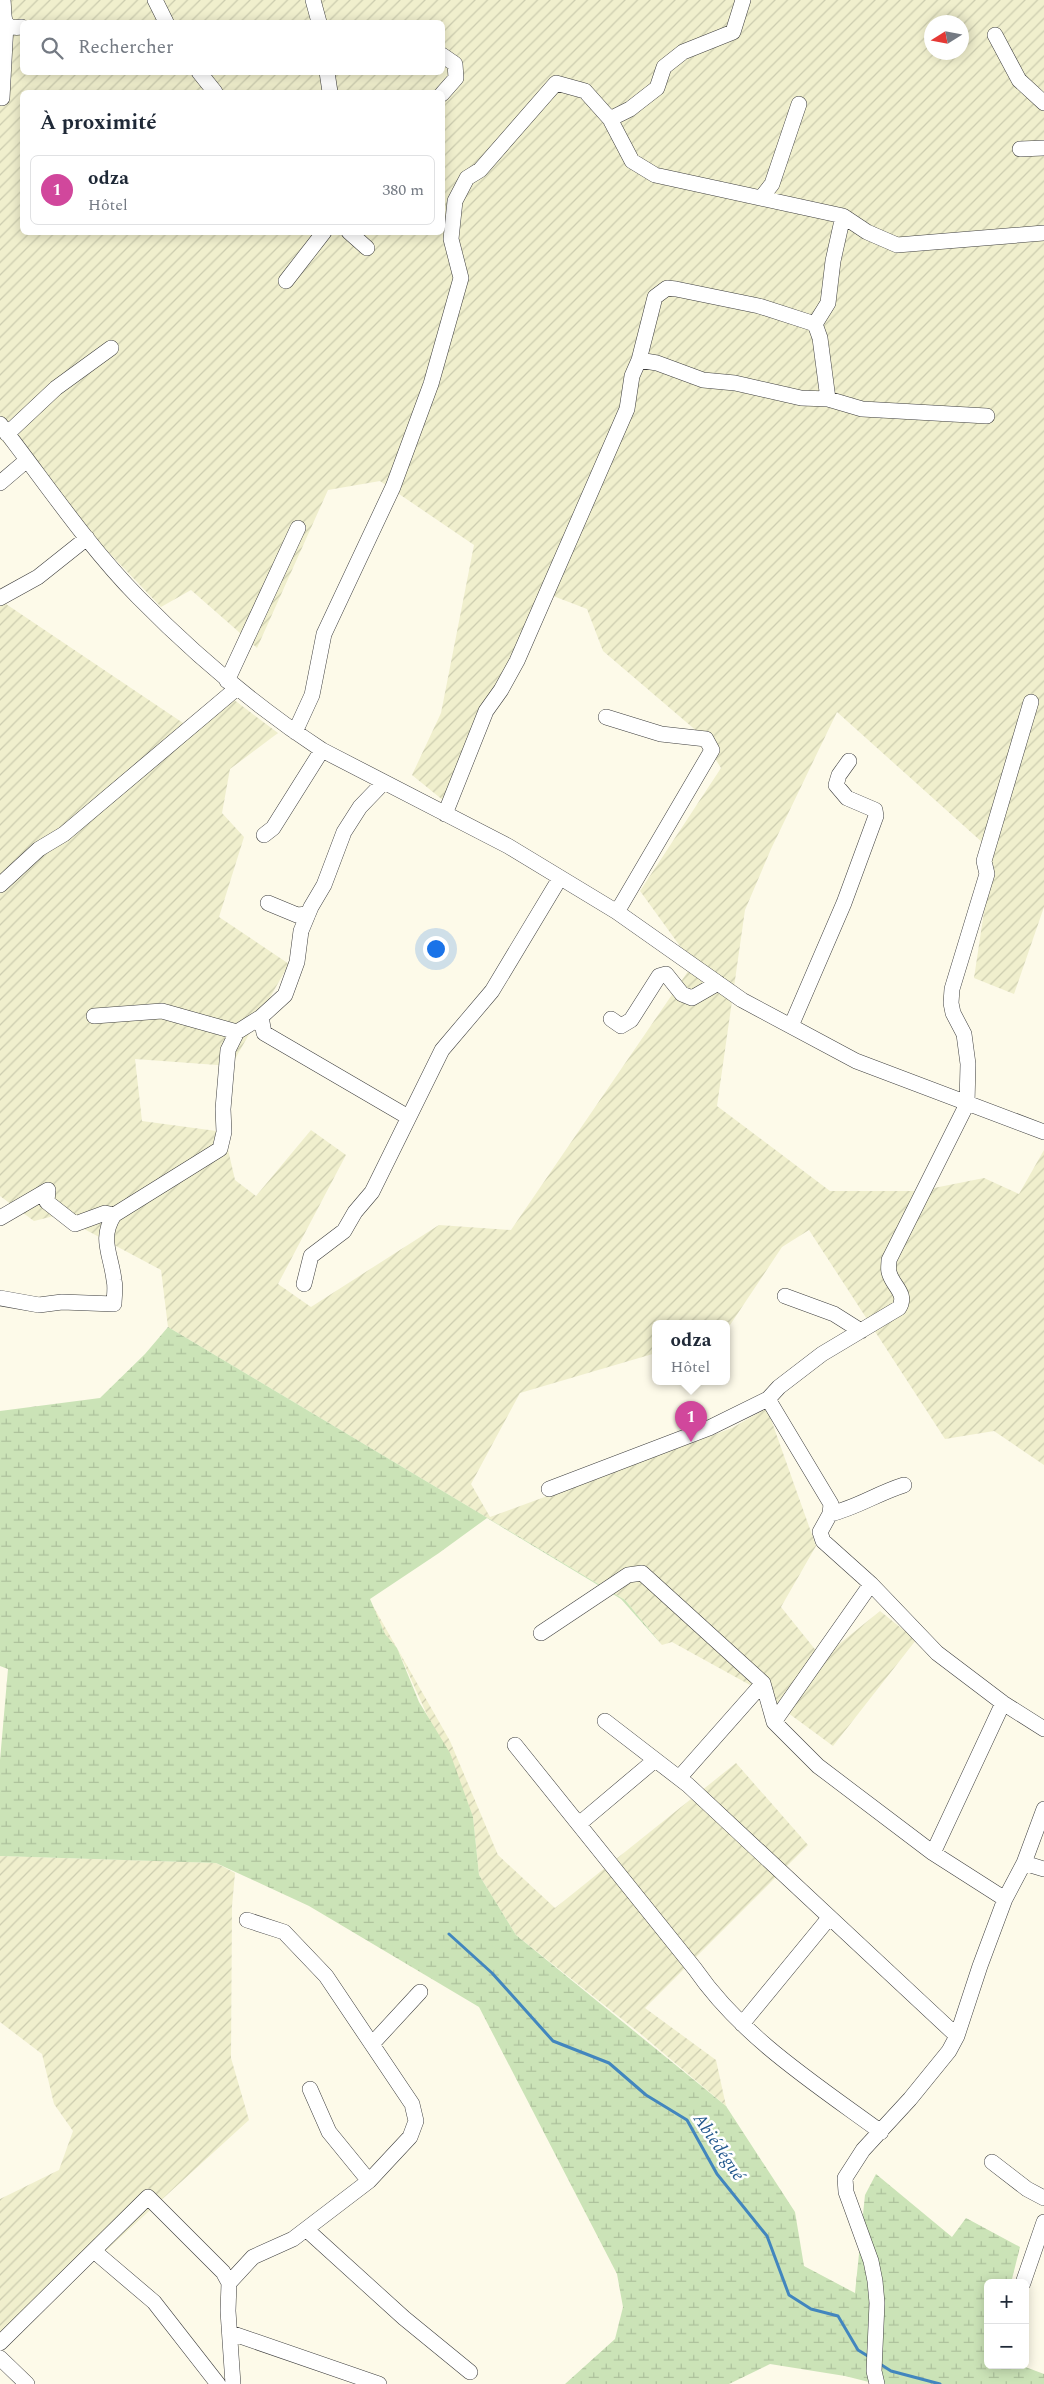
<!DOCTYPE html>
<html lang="fr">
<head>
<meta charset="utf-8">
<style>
  body { margin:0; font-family:Spectral,serif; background:#f6f6f7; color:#1f2937 }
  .controls { position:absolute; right:15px; bottom:15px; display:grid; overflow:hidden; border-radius:8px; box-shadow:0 2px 12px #0003 }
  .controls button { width:45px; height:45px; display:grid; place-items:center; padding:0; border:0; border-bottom:1px solid #e0e1e3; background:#fff; color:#1f2937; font:25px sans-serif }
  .compass { position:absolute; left:924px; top:15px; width:45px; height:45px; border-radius:50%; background:#fff; box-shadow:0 2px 12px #0003; rotate:259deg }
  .you { position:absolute; left:435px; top:948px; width:18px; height:18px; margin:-12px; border:4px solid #fff; border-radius:50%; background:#1a73e8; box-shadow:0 0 0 8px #1a73e833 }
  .badge { display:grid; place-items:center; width:32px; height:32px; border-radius:50%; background:#aa3332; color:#fff; font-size:16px; font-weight:700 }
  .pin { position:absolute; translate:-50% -41px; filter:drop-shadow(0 1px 2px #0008) }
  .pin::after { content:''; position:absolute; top:26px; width:18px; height:15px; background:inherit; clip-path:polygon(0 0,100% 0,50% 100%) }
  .popup { position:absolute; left:652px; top:1320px; width:78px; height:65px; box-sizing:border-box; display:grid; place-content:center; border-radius:8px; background:#fff; filter:drop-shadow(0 1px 4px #0005); font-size:16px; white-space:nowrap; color:#747a83 }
  .popup b { font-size:19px; color:#1f2937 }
  .popup::after { content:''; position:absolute; left:50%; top:100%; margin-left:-10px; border:10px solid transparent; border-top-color:#fff }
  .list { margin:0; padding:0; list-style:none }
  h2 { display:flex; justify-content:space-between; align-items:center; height:65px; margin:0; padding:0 20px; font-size:21px }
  h2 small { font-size:16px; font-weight:400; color:#747a83 }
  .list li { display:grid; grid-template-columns:32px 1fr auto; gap:15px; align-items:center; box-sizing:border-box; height:70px; margin:0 10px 10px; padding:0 10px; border:1px solid #e0e1e3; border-radius:8px }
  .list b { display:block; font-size:19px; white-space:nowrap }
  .list p { margin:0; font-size:16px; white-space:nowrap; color:#747a83 }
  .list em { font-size:16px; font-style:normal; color:#747a83 }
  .icon { flex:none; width:28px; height:28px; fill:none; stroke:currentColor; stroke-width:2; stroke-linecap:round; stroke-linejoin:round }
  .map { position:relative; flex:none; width:1044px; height:2384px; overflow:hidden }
  .search { position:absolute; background:#fff; box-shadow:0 2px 12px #0003; left:20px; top:20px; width:425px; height:55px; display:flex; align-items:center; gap:12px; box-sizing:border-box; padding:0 18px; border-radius:8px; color:#747a83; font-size:19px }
  .panel { position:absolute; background:#fff; box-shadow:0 2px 12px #0003; left:20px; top:90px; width:425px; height:145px; border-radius:8px }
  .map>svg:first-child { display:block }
  .farmland { fill:url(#farmland-furrows); fill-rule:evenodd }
  .wetland { fill:url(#wetland-marsh) }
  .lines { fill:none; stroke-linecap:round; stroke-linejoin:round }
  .stream { stroke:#4286be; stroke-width:3 }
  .minor-casing { stroke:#3d3d3d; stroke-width:16 }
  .minor { stroke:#fff; stroke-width:15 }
  .labels { text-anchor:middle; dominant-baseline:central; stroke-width:5; stroke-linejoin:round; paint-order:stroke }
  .water-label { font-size:18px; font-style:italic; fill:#22588d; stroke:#fff }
</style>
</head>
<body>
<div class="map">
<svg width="1044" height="2384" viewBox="0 0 1044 2384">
  <defs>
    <pattern id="farmland-furrows" width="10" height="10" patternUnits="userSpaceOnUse" patternTransform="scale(1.25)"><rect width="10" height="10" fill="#f0efcd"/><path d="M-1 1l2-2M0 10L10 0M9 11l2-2" fill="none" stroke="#ccccaf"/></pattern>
    <pattern id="wetland-marsh" width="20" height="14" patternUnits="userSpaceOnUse" patternTransform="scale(1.25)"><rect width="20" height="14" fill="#cbe3b7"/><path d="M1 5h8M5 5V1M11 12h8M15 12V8" fill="none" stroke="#adc19c"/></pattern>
  </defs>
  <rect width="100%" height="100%" fill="#fdfae9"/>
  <!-- farmland -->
  <path class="farmland" d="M0 0H1044V907L1014 994 974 978 993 852 837 712 771 849 745 910 717 1106 830 1191H919L984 1178 1019 1194 1044 1150V1465L994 1431 945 1439 809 1230 782 1247 726 1331V1323H656V1353L520 1393 471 1484 490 1517 732 1428 767 1408 816 1546 781 1607 822 1658 880 1611 916 1640 833 1746 750 1685 672 1642 662 1645 625 1600 168 1327 161 1270 58 1215 34 1221 0 1196V600L195 731 229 696 278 733 230 769 222 813 244 837 219 917 289 964 231 1066 135 1059 142 1121 224 1132 235 1180 256 1196 311 1130 346 1155 278 1284 311 1307 439 1225 511 1230 693 964 640 891 721 768 699 733 603 651 587 609 548 594 444 801 412 775 441 713 474 545 380 481 328 490 257 648 191 590 161 607 0 439ZM22 22H442V72H22ZM932 22H962V52H932ZM22 92H442V232H22Z
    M369 1599 450 1741 498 1855 555 1908 736 1763 808 1845 645 2008 716 2060 726 2106 642 2035 516 1935 479 1875 473 1817 397 1648 385 1634Z
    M0 1856 216 1863 235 1873 232 1906 231 2058 249 2120 0 2347V2199L59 2170 73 2131 54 2104 42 2054 0 2022Z"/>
  <!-- wetland -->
  <path class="wetland" d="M168 1327 625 1600 662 1645 621 1599 487 1518 439 1553 370 1599 385 1634 397 1648 419 1702 450 1753 473 1817 479 1875 516 1935 726 2106 795 2212 804 2266 855 2293 865 2195 876 2174 952 2237 966 2218 1020 2247 1011 2283H988V2365H1020L1044 2374V2384H877L845 2376 770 2364 729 2384H565L615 2339 623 2307 617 2274 479 2007 309 1906 216 1863 0 1856V1760L8 1669 0 1666V1411L100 1398 145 1354Z"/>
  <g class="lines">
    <!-- stream -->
    <path class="stream" d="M449 1934 492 1973 553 2041 609 2063 646 2095 687 2120 717 2174 767 2236 789 2295 811 2309 838 2316 858 2350 871 2358
      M880 2364 891 2371 940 2384"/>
    <defs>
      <path id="minor" d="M3 0C5 16 0 30 22 27
        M155 0 166 22
        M313 0 319 22
        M995 35 1019 80 1044 103
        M442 55 455 64 456 78 442 94
        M199 72 215 92
        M327 72 330 92
        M2 98 6 24
        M610 119 630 109 657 88 664 67 683 52 733 32 743 0
        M1020 149 1044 148
        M761 198 772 184 799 104
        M349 232 367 248
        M286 281 324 232
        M639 360 657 363 703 380 735 383 801 398 828 399 862 409 987 416
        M828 399 820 338 815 324 828 303 833 261 843 216
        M0 424C45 482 87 545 138 597 194 654 255 706 322 750L508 846 617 912 742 1000 856 1061 1044 1132
        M7 434 56 388 111 348
        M0 483 27 460
        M0 598 38 577 87 538
        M227 681 298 528
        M606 717 661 734 706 739 712 750 617 912
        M295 732 312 695 324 634 393 487 431 384 461 278 451 239 455 201 467 178 480 170 556 83 585 91 610 119 632 161 655 175 843 216 867 232 897 245 1044 233
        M445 814 486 711 501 690 517 661 627 409 632 376 639 360 655 297 667 288 676 289 759 306 815 324
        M264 835 273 828 322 750
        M0 885 39 849 64 834 237 688
        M268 903 297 915 308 914
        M94 1016 162 1011 237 1032
        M261 1017 264 1033 408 1117
        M611 1019 621 1026 631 1020 659 976 666 974 682 994 692 998 718 983
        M791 1026 844 903 876 816 875 810 847 798 836 785 839 775 849 761
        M48 1190 47 1202 75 1224 105 1213 114 1215 220 1149 224 1132 223 1109 228 1050 237 1032 261 1017 285 995 297 962 301 931 311 907 324 885 344 832 360 807 384 782
        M0 1218 48 1190
        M304 1284 311 1256 344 1231 355 1212 372 1192 442 1050 492 991 560 878
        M785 1296 834 1314 861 1331
        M0 1298 39 1305 62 1302 114 1304C114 1297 116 1288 114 1280 111 1254 99 1239 114 1215
        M768 1399 831 1504 830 1514 820 1532 823 1541 871 1584 937 1653 1003 1703 1044 1729
        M549 1489 709 1428 768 1399 779 1387 822 1354 899 1308C908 1293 892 1286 889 1272 888 1269 889 1264 889 1260L967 1104 968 1064 964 1034 953 1013 951 1003 952 989 987 874 984 861 1031 702
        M830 1514C856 1508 878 1493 904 1485
        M541 1633 628 1575 642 1573 763 1683 774 1722 818 1766 933 1853 1005 1899
        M605 1721 688 1785 957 2036
        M774 1722 871 1584
        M515 1745 695 1969C742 2037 814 2083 881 2132
        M679 1778 763 1683
        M579 1824 655 1760
        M933 1853 1003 1703
        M1024 1863 1044 1869
        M742 2024 829 1918
        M372 2044 420 1992
        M310 2089 329 2132 369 2181
        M992 2162 1027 2189 1044 2198
        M307 2230 404 2318 470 2372
        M94 2251 154 2302 218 2384
        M229 2283 253 2257 293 2239 369 2181 410 2137 416 2121 412 2104 326 1976 284 1932 247 1920
        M1023 2283 1044 2222
        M231 2333 379 2384
        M0 2343 148 2197 223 2272 229 2283 228 2311 233 2384
        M0 2358 27 2384
        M877 2384 874 2371 877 2303 875 2281 871 2261 846 2192 845 2178 863 2150 910 2099 949 2051 957 2036 980 1966 1005 1899 1024 1863 1044 1809"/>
    </defs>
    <!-- minor casing -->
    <use href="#minor" class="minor-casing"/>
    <!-- minor -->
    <use href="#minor" class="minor"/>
  </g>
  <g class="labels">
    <!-- water labels -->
    <g class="water-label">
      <text transform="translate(719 2147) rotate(56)">Abiédégué</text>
    </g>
  </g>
</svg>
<div class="controls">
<button>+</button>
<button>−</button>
</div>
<svg class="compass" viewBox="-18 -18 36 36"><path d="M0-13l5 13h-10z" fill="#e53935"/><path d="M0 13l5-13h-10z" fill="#747a83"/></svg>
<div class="you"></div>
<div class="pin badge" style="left:691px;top:1442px;background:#d1479c">1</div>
<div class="popup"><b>odza</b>Hôtel</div>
<div class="search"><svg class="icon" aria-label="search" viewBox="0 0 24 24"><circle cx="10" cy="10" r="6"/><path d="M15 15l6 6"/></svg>Rechercher</div>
<section class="panel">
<h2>À proximité<small></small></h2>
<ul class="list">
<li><span class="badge" style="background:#d1479c">1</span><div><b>odza</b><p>Hôtel</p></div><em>380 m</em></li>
</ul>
</section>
</div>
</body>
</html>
